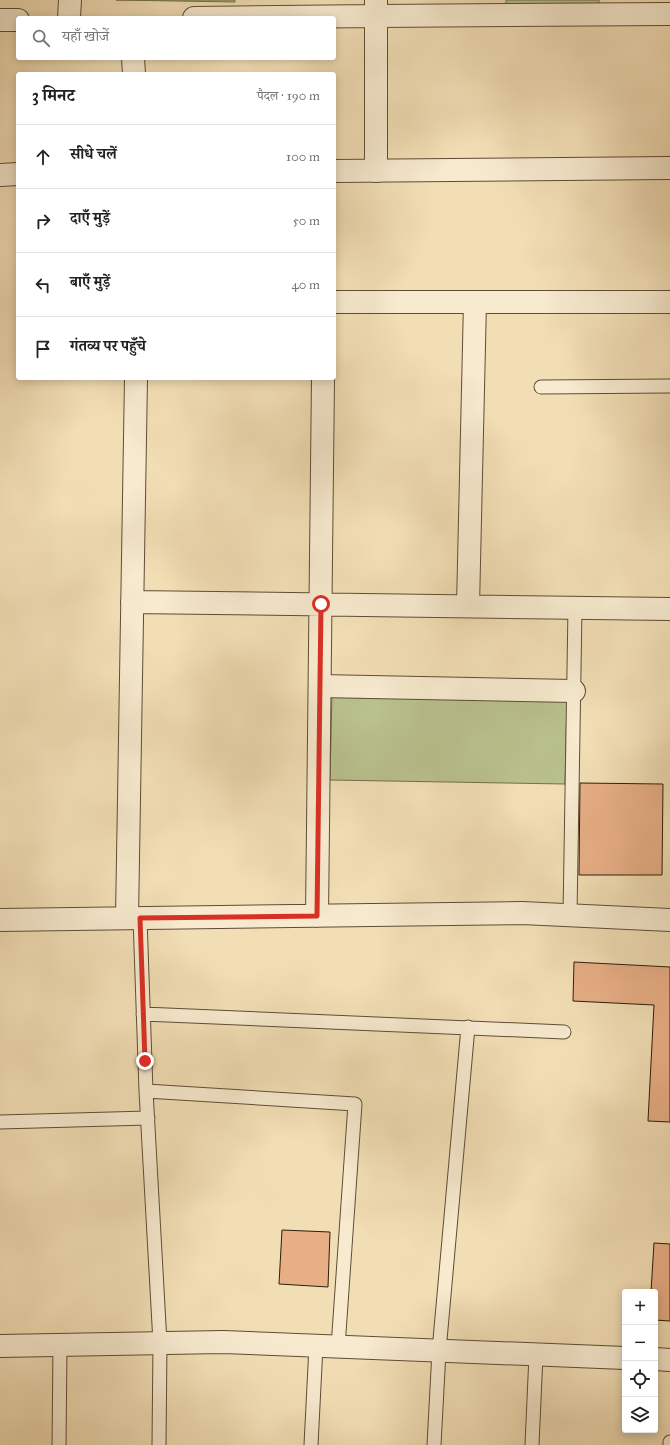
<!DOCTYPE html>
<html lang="hi">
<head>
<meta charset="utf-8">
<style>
  body { margin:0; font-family:"IM FELL Great Primer","Noto Serif Devanagari",serif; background:#f6f6f6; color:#222 }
  .controls { position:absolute; right:12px; bottom:12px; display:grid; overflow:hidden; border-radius:4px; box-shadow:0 2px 10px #0003 }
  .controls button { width:36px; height:36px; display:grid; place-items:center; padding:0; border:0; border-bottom:1px solid #e0e0e0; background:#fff; color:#222; font:20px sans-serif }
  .stop { position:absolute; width:12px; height:12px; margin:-9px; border:3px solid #d93025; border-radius:50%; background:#fff }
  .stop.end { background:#d93025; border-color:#fff; box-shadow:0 1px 4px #0008 }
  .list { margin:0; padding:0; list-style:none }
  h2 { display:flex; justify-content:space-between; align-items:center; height:52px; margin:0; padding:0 16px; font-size:17px }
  h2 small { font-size:13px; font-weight:400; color:#767676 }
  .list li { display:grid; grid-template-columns:26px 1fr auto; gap:12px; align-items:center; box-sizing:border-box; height:64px; padding:0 16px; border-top:1px solid #e0e0e0 }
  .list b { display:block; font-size:15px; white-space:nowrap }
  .list em { font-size:13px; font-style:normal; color:#767676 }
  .icon { flex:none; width:22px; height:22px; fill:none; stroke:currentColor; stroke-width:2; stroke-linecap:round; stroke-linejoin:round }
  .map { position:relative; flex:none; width:670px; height:1445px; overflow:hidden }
  .search { position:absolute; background:#fff; box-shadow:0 2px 10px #0003; left:16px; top:16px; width:320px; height:44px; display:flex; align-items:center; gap:10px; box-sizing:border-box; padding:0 14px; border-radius:4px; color:#767676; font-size:15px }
  .panel { position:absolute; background:#fff; box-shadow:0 2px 10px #0003; left:16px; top:72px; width:320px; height:308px; border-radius:4px }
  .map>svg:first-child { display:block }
  .park { fill:#b9c18e; stroke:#726f4c }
  .building { fill:#e8af86; stroke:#2c1d0a }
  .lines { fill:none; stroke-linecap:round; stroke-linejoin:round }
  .service-casing { stroke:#5e4d35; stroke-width:15 }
  .minor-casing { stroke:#5e4d35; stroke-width:24 }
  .tertiary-casing { stroke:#5e4d35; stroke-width:24 }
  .service { stroke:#f7eacf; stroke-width:13 }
  .minor { stroke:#f7eacf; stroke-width:22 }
  .tertiary { stroke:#f7eacf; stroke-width:22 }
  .route { stroke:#d93025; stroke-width:5 }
</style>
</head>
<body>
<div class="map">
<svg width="670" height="1445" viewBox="0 0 670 1445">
  <rect width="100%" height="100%" fill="#f2deb5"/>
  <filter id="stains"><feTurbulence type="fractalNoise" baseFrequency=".005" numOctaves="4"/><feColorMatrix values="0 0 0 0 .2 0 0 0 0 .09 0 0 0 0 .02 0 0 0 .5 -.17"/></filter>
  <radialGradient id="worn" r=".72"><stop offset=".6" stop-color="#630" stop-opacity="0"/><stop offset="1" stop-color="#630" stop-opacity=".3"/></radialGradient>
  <!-- park -->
  <path class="park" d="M116 0H235V2Z
    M506 0H599V5H506Z
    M332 693 567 698 565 784 330 780Z"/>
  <!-- building -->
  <path class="building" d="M580 783 663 784 662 875H579Z
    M574 962 670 967V1122L648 1121 654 1005 573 1001Z
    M282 1230 330 1232 328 1287 279 1284Z
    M654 1243 670 1244V1321L655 1320V1292H651Z"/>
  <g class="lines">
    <defs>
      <path id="service" d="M541 387 670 386
        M570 916 575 608
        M140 918 146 1091 160 1343 159 1445
        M143 1014 564 1032
        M146 1091 355 1104 338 1347
        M0 1122 148 1118
        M59 1445 60 1345
        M311 1445 316 1346
        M434 1445 439 1351 468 1027
        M532 1445 536 1355
        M670 1445V1442"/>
      <path id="minor" d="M376 0V171
        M69 18 70 0
        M194 18 376 16 670 14
        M0 20H18
        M133 58 134 74
        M334 302H670
        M132 602 670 609
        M468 606 475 302
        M320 686 574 691
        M317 916 323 378
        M127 918 136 378
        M0 920 522 913 670 920
        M0 1346 223 1342 625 1358
        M655 1359 670 1360"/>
      <path id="tertiary" d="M334 171 670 168
        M0 175 18 174"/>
    </defs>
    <!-- service casing -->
    <use href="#service" class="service-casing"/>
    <!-- minor casing -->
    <use href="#minor" class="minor-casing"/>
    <!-- tertiary casing -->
    <use href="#tertiary" class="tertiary-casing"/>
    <!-- service -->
    <use href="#service" class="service"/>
    <!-- minor -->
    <use href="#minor" class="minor"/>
    <!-- tertiary -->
    <use href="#tertiary" class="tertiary"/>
  </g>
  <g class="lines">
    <!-- route -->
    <path class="route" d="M145 1061 140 918 317 916 321 604"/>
  </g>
  <rect width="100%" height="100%" filter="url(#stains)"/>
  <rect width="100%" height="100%" fill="url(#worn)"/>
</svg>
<div class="controls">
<button>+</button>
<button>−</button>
<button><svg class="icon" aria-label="locate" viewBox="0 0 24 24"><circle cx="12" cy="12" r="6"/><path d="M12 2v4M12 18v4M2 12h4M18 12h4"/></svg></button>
<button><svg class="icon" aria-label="layers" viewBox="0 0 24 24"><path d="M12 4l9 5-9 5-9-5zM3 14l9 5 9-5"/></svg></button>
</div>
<div class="stop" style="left:321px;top:604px"></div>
<div class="stop end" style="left:145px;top:1061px"></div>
<div class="search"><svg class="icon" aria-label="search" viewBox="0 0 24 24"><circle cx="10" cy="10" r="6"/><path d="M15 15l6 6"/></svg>यहाँ खोजें</div>
<section class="panel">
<h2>3 मिनट<small>पैदल · 190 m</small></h2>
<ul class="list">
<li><svg class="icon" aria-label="ahead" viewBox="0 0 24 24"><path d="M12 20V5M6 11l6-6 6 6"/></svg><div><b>सीधे चलें</b></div><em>100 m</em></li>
<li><svg class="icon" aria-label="right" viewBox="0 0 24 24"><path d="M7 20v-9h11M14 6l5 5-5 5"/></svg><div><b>दाएँ मुड़ें</b></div><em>50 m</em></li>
<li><svg class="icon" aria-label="left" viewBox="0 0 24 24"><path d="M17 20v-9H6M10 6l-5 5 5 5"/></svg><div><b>बाएँ मुड़ें</b></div><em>40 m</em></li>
<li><svg class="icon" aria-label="arrive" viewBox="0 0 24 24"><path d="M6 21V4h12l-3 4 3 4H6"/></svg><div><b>गंतव्य पर पहुँचे</b></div></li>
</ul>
</section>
</div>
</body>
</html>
